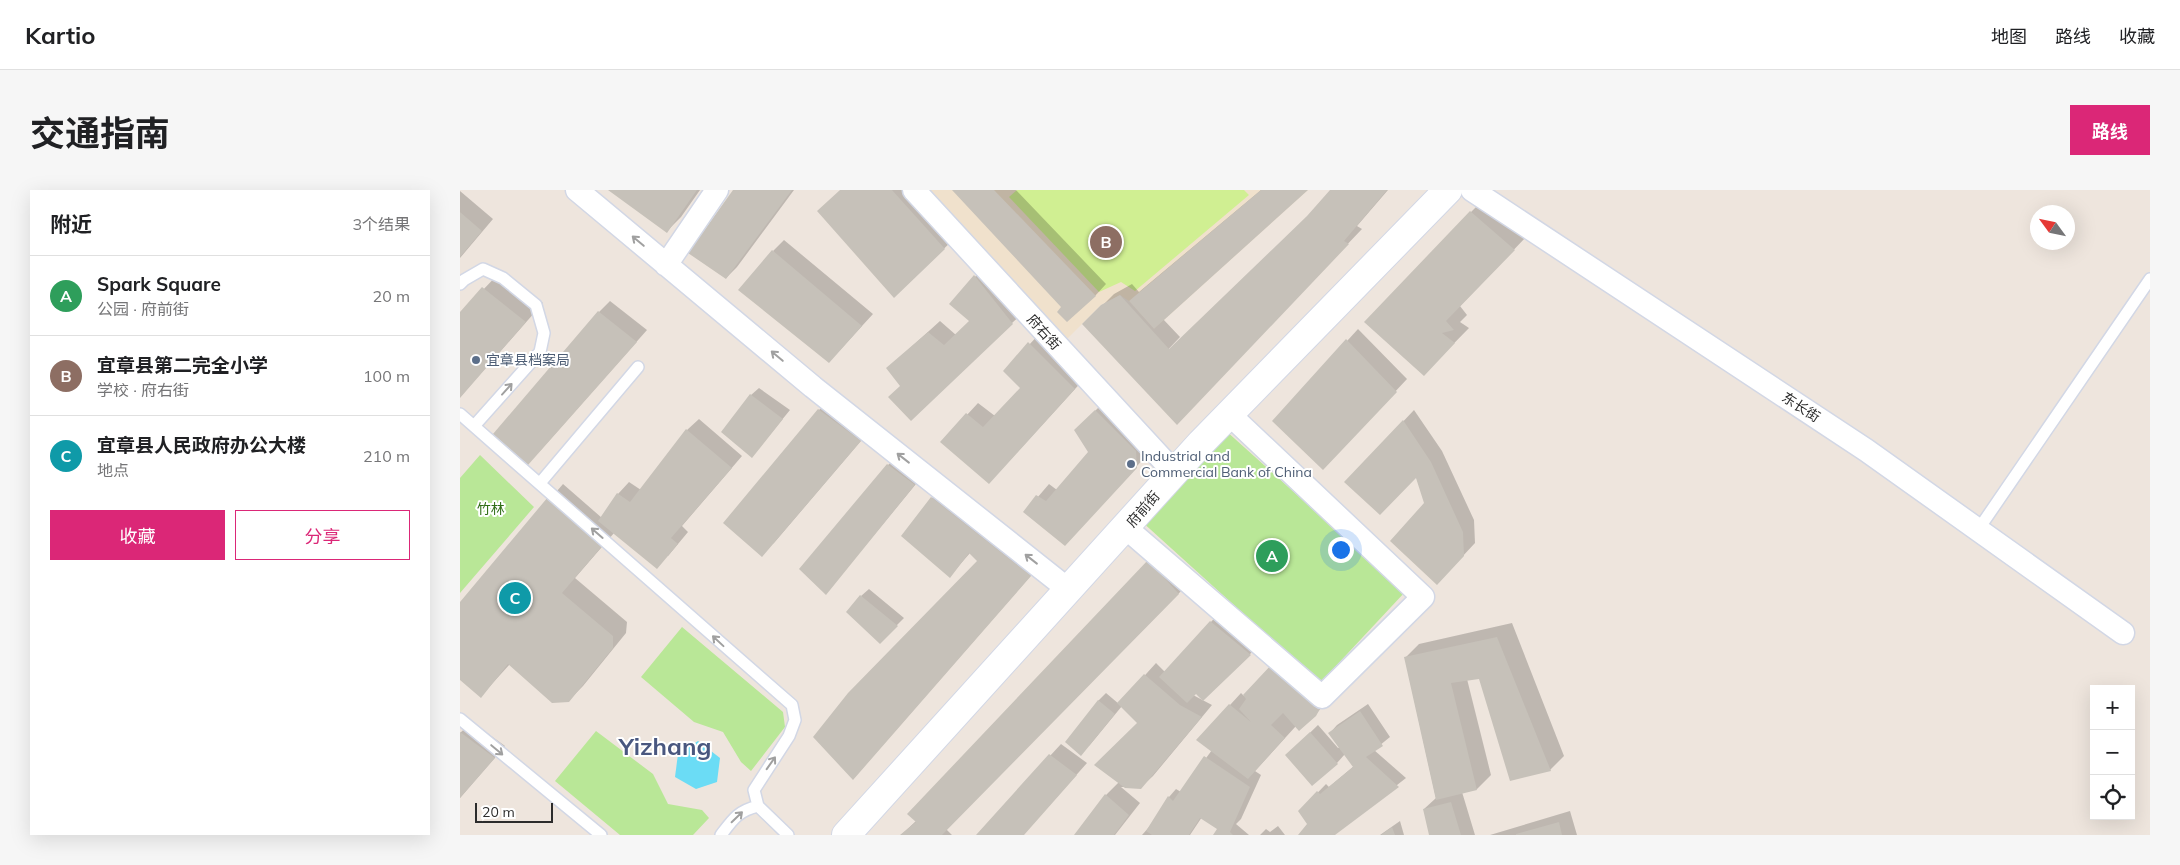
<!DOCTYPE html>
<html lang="zh">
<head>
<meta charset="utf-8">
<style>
  body { margin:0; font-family:Mulish,"Noto Sans SC",sans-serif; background:#f6f6f6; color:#202124 }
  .controls { position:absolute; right:15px; bottom:15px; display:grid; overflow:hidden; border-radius:0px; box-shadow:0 5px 20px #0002 }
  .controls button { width:45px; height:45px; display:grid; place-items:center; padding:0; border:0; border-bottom:1px solid #e0e0e0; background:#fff; color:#202124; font:25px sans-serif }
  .compass { position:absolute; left:1570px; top:15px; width:45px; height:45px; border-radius:50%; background:#fff; box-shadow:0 5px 20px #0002; rotate:303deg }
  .scale { position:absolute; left:15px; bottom:12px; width:78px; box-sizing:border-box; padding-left:5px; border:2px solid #2c2c2c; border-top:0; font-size:14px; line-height:18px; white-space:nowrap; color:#2c2c2c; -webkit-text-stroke:4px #fff; paint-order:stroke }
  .you { position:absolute; left:880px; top:359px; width:18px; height:18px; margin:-12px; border:4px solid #fff; border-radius:50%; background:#1a73e8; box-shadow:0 0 0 8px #1a73e833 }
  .badge { display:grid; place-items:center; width:32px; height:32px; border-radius:50%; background:#db2777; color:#fff; font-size:16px; font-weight:700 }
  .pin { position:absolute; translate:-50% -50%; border:2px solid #fff; box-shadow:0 1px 5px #0006 }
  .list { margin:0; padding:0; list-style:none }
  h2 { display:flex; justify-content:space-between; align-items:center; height:65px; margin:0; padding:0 20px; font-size:21px }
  h2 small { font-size:16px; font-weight:400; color:#757577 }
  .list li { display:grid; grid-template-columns:32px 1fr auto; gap:15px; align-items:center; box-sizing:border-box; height:80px; padding:0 20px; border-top:1px solid #e0e0e0 }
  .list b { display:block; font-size:19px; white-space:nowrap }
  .list p { margin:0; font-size:16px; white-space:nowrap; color:#757577 }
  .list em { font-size:16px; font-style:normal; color:#757577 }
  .actions { display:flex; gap:10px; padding:15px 20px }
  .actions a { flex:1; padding:11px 0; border:1px solid #db2777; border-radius:0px; text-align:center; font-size:18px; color:#db2777 }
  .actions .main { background:#db2777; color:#fff }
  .icon { flex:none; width:28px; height:28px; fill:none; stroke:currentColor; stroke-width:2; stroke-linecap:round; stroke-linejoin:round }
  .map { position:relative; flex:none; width:1690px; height:645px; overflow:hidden; border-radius:0px }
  header { display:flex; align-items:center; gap:30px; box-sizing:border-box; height:70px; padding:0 25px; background:#fff; border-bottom:1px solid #e0e0e0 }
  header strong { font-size:24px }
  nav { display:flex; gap:28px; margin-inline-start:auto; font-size:18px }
  .intro { display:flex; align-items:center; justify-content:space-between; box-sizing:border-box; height:120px; padding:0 30px }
  h1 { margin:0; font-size:35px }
  .button { padding:12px 22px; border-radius:0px; background:#db2777; color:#fff; font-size:18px; font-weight:700 }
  main { display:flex; gap:30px; padding:0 30px }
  aside { flex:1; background:#fff; border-radius:0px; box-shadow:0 5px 20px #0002 }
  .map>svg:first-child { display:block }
  .education { fill:#f0e1cc }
  .green { fill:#b9e797 }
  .pitch { fill:#d0ef92 }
  .water { fill:#6bdcf5 }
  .shadow { fill:#0003 }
  .building { fill:#c6c1b9 }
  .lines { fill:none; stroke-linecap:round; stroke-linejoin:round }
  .service-casing { stroke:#d2d7e5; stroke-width:14 }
  .minor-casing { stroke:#d2d7e5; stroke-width:25 }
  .tertiary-casing { stroke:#d2d7e5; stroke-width:30 }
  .service { stroke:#fff; stroke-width:11 }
  .minor { stroke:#fff; stroke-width:22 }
  .tertiary { stroke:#fff; stroke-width:28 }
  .oneway { stroke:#a0a0a0 }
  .service-dot { fill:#5c6f8a; stroke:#fff; stroke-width:2 }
  .labels { text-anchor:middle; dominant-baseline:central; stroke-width:4; stroke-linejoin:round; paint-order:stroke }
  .street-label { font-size:14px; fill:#2c2c2c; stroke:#fff }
  .service-label { font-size:14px; fill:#4e5e75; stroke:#fff; text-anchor:start }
  .park-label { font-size:14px; fill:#306e16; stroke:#fff }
  .town-label { font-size:24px; font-weight:bold; fill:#49577f; stroke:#fff }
</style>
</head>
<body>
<header>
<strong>Kartio</strong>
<nav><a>地图</a><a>路线</a><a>收藏</a></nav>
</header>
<div class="intro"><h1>交通指南</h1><a class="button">路线</a></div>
<main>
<aside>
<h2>附近<small>3个结果</small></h2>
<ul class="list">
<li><span class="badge" style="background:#2e9e5b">A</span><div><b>Spark Square</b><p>公园 · 府前街</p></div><em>20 m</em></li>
<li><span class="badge" style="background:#8d6e63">B</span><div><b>宜章县第二完全小学</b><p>学校 · 府右街</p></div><em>100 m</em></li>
<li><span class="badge" style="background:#0f9aa8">C</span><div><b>宜章县人民政府办公大楼</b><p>地点</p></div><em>210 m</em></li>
</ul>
<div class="actions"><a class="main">收藏</a><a>分享</a></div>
</aside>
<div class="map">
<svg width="1690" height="645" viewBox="0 0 1690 645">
  <rect width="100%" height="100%" fill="#eee5dd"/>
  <!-- education -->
  <path class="education" d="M454 0H848L694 139 669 111 660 105 641 115 599 157Z"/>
  <!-- green -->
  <path class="green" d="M765 240 945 402 860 493 680 330Z
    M20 265 74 317 0 403V288Z
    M222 437 323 522 325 537 291 581 281 572 263 542 234 532 181 487Z
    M136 541 193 584 208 614 242 620 249 628 233 645H160L95 591Z"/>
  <!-- pitch -->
  <path class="pitch" d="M557 0H784L789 5 675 101 661 92 639 102 549 7Z"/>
  <!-- water -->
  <path class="water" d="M238 551 260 568 257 592 236 599 215 587 218 564Z"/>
  <!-- shadow -->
  <path class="shadow" d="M150 0H240L221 27 207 41Z
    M274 0H334L277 77 266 88Z
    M381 0H454L496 47 434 107Z
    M493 0H556L646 94 635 106 603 117Z
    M801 0H846L703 129 720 147 684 185 686 186 849 25 871 0H928L897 36 902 39 717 233 624 134 654 104 672 94 679 102Z
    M0 1 33 29 0 68Z
    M1025 8 1068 45 1000 116 1007 125 1000 132 1009 138 964 184 1011 22Z
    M324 50 413 124 380 160 313 61Z
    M526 75 564 122 552 133 441 195 428 178 480 131 496 145 510 131 491 113Z
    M42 80 83 113 0 207V124Z
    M150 111 187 140 79 262 139 122Z
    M898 139 947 189 874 267 814 231Z
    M581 142 626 187 540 281 482 252 518 213 535 226 562 198 545 181Z
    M299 198 330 220 299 258 291 205Z
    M370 209 411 239 313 354 359 220Z
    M647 209 687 265 616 343 565 322 589 294 597 300 629 262 616 240Z
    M954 220 982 261 1014 330 1015 353 988 382 956 286 886 292Z
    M239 229 282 266 222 336 228 342 208 366 154 343 115 388 167 432 166 443 123 496 108 511 50 474 21 506 0 488V414L103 294 142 328 158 304 169 292 181 300 227 240Z
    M440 264 465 283 366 403 428 275Z
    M484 297 581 374 393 589 519 371 510 363 490 386 472 308Z
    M689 371 730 392 486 639 492 645H441L456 631Z
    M409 399 444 428 420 452 401 406Z
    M762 420 801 453 790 464 733 505 752 515 693 586 681 597H661L680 613 655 645H615L646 605 659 592 678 533 662 516 629 556 638 511 646 503 659 514 696 473 705 482Z
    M1052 433 1104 566 1090 580 1020 487 1007 489 1031 585 1017 599 1002 602 1015 645H970L964 619 976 608 945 468 959 454Z
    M781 503 784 506 863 516 855 525 836 536 795 581 801 585 781 629 776 634 789 645H754L761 634 742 627 730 645H682L690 636 709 607 716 599 721 602 752 560 738 550Z
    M908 514 930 547 914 560 946 588 873 645H839L848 634 840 621 866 594 869 597 894 576 885 564 877 573 827 565 858 535 878 558 880 557 870 543 877 535Z
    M12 532 45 556 0 608V543Z
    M601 554 627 573 563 645H517Z
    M1110 621 1117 645H1030Z
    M940 631 944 645H920Z
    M818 636 825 645H800L806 639 810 642Z"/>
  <!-- building -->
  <path class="building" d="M148 0H237L207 43Z
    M273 0H332L266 89 228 63Z
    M380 0H432L485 59 434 108 357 21Z
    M492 0H534L636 106 607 132 597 122 601 117Z
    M801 0H848L694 139 669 111Z
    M870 0H927L884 51 889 54 717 235 622 134 641 115 660 105 709 159 847 26Z
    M1010 21 1055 60 986 131 994 140 982 143 995 153 964 186 904 132Z
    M0 22 22 41 0 67Z
    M312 60 402 136 369 173 278 100Z
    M514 85 553 134 451 231 428 207 440 196 426 178 468 142 484 155 509 131 489 114Z
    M22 97 66 132 0 208V122Z
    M138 121 177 152 68 275 33 244Z
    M886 149 937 202 863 280 812 231Z
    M568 152 615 199 529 294 480 252 506 223 523 237 560 198 543 181Z
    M290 204 323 229 292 268 261 242Z
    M358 219 401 251 302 367 263 333Z
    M635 220 676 261 677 278 605 356 563 322 576 305 586 311 628 262 614 240Z
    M943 230 971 272 1003 342 1004 366 977 395 930 351 964 313 956 288 920 325 884 292Z
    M226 239 272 278 211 348 218 354 197 379 138 331 157 303 170 312Z
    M427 274 455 295 366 405 339 379Z
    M88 307 143 355 102 403 153 446V458L109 512 92 513 48 474 21 508 0 490V412Z
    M471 307 571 386 393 590 353 547 388 503 517 371 509 363 490 388 441 346Z
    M688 370 719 404 482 645H440L456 632 447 624Z
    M400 405 438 436 420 454 386 422Z
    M750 431 791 465 743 511 736 504 727 513 699 487Z
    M1037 447 1091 581 1050 591 1019 489 991 493 1017 600 976 610 944 467Z
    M812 474 861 517 856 526 839 541 823 523 811 535 825 548 788 589 736 550 769 514 791 532 779 519 786 509 783 505Z
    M684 484 720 515 742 527 681 599 665 598 634 575 677 533 657 513Z
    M638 510 655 524 621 566 605 552Z
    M900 521 923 556 906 567 939 597 875 645H838L847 634 838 621 857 601 860 604 893 577 868 543Z
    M0 542 35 568 0 608Z
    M850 542 878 574 852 596 825 565Z
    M589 564 617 585 564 645H516Z
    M744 566 790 597 770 642 773 645H753L757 639 740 628 729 645H692L686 641 708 606 713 611Z
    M645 604 669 625 654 645H614Z
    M991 612 1001 645H969L963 619Z
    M1099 632 1102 645H1056V644Z
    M932 637 935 645H921Z"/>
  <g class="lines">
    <defs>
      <path id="service" d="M0 94 4 90 23 79 43 88 76 115 84 143 80 162 14 236
        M0 224 332 515 335 530 329 546 294 600 298 616 328 645
        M80 293 178 177
        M1518 340 1690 89
        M0 529 141 645
        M261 645C273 629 278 621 298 616"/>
      <path id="minor" d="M117 0 353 197 609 400
        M454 0 714 282
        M1012 0 1406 260 1663 443
        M206 75 257 0
        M666 338 862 507 963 407 769 224"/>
      <path id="tertiary" d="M386 645 741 253 988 0"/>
    </defs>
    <!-- service casing -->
    <use href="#service" class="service-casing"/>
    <!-- minor casing -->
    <use href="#minor" class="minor-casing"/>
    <!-- tertiary casing -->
    <use href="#tertiary" class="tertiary-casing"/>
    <!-- service -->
    <use href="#service" class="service"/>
    <!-- minor -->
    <use href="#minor" class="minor"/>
    <!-- tertiary -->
    <use href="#tertiary" class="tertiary"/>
  </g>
  <!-- one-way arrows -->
  <defs><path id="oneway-shaft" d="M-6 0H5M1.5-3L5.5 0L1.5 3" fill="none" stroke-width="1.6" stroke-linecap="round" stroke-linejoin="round" transform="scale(1.25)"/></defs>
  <g class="oneway">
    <use href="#oneway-shaft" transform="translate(178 51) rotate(-140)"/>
    <use href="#oneway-shaft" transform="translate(317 166) rotate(-140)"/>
    <use href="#oneway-shaft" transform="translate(47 199) rotate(-48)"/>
    <use href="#oneway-shaft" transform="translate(443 268) rotate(-142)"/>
    <use href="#oneway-shaft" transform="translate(137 343) rotate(-139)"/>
    <use href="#oneway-shaft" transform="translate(571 369) rotate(-142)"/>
    <use href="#oneway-shaft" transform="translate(258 451) rotate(-137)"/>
    <use href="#oneway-shaft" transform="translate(37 560) rotate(40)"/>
    <use href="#oneway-shaft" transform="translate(311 573) rotate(-55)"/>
    <use href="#oneway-shaft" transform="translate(277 627) rotate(-44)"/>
  </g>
  <!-- markers -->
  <g class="service-dot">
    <circle cx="16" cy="170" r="5"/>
    <circle cx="671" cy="274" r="5"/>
  </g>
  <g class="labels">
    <!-- street labels -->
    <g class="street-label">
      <text transform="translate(584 142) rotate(48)">府右街</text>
      <text transform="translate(1341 217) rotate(33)">东长街</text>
      <text transform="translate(683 319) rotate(-49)">府前街</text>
    </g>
    <!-- service labels -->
    <g class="service-label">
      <text x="26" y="170">宜章县档案局</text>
      <text x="681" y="266">Industrial and<tspan x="681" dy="16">Commercial Bank of China</tspan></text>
    </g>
    <!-- park labels -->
    <g class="park-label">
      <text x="31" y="319">竹林</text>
    </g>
    <!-- town labels -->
    <g class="town-label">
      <text x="205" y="556">Yizhang</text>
    </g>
  </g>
</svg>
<div class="controls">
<button>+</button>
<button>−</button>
<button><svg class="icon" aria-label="locate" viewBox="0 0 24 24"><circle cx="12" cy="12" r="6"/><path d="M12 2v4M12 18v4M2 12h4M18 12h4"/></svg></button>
</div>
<svg class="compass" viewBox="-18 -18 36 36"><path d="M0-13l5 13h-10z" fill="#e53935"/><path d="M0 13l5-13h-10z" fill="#757577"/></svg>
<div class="scale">20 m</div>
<div class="you"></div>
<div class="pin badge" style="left:812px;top:366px;background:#2e9e5b">A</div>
<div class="pin badge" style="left:646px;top:52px;background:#8d6e63">B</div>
<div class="pin badge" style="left:55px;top:408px;background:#0f9aa8">C</div>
</div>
</main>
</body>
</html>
